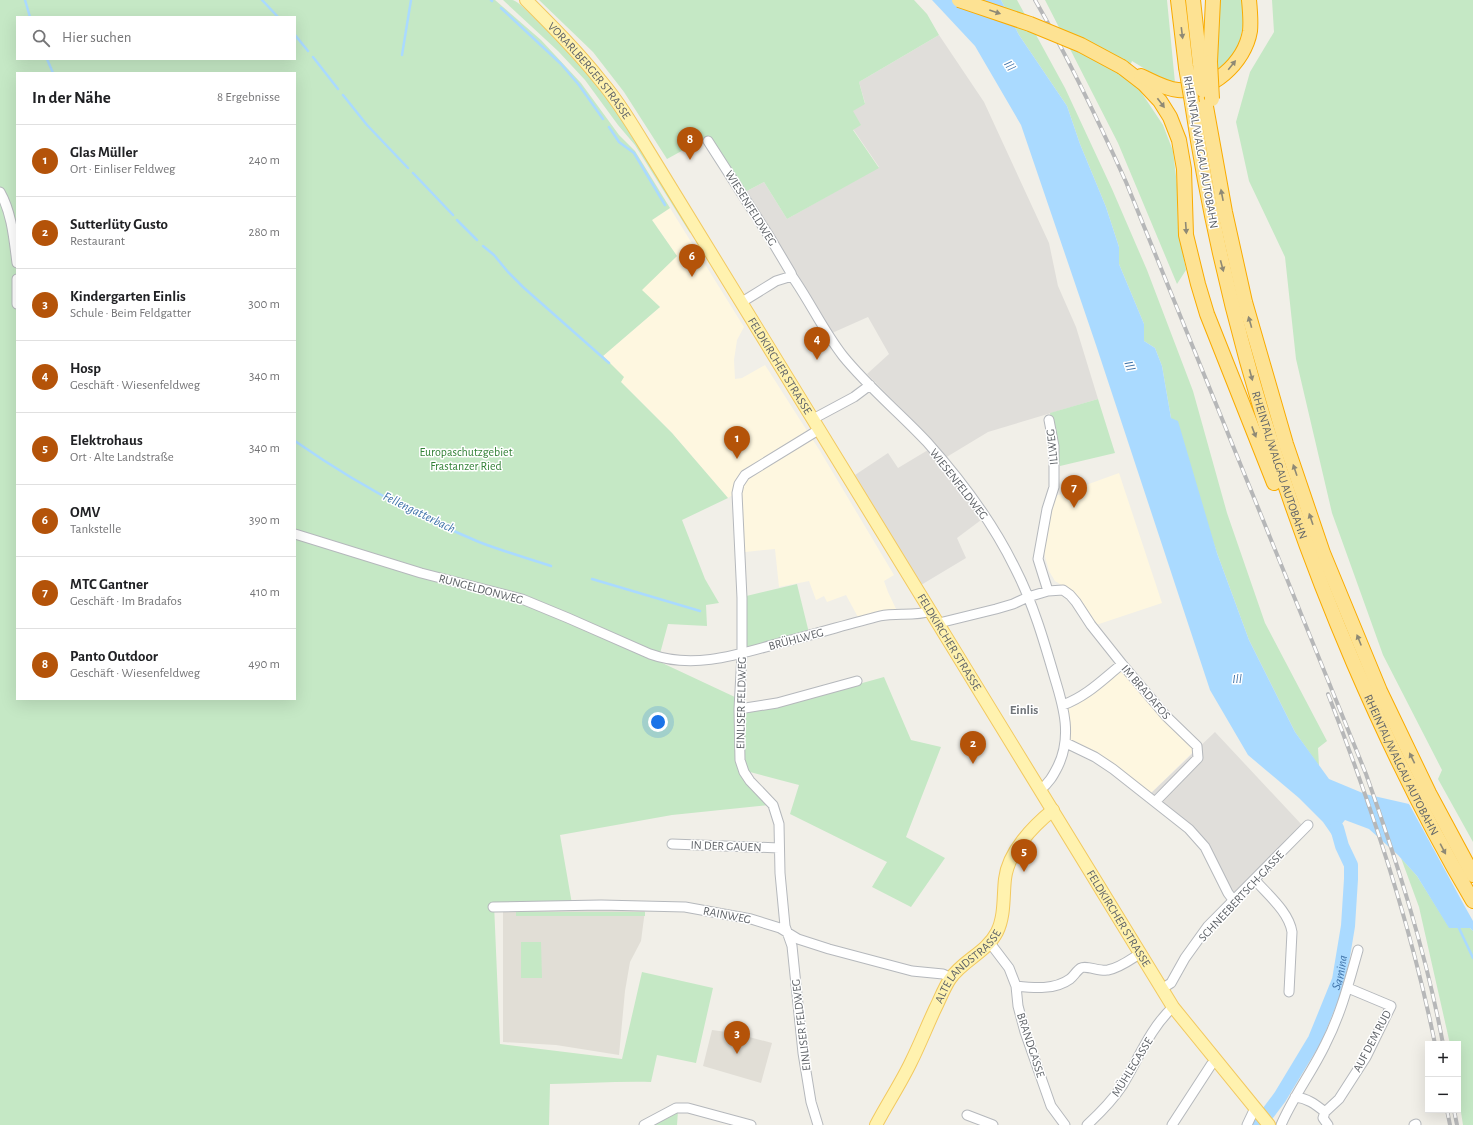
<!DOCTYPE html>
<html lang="de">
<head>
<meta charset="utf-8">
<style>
  body { margin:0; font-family:"Alegreya Sans",sans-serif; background:#f2f2f2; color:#202124 }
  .controls { position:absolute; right:12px; bottom:12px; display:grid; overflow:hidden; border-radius:0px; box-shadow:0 4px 16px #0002 }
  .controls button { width:36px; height:36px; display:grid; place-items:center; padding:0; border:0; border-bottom:1px solid #e0e0e0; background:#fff; color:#202124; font:20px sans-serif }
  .you { position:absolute; left:658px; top:722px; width:14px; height:14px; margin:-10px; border:3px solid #fff; border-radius:50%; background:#1a73e8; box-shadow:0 0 0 6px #1a73e833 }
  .badge { display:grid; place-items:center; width:26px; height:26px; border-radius:50%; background:#b45309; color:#fff; font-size:13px; font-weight:700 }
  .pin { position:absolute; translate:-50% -33px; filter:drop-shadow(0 1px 2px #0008) }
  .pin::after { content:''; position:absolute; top:21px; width:14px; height:12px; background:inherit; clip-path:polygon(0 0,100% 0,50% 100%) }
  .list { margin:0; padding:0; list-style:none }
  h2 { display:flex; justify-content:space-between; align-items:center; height:52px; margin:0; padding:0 16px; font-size:17px }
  h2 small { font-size:13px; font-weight:400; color:#757577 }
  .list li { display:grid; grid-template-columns:26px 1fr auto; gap:12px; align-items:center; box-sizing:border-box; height:72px; padding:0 16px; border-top:1px solid #e0e0e0 }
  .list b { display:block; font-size:15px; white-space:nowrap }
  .list p { margin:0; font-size:13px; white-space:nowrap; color:#757577 }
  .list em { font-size:13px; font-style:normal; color:#757577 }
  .icon { flex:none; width:22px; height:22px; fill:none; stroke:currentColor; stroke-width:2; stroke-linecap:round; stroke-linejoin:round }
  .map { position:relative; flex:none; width:1473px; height:1125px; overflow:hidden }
  .search { position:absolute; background:#fff; box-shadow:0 4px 16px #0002; left:16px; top:16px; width:280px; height:44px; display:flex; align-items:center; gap:10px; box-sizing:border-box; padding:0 14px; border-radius:0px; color:#757577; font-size:15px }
  .panel { position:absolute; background:#fff; box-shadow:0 4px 16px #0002; left:16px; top:72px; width:280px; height:628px; border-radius:0px }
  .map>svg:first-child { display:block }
  .commercial { fill:#fef7e0 }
  .industrial { fill:#e0deda }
  .education { fill:#e1ded6 }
  .green { fill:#c5e8c5; fill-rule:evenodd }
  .water { fill:#aadaff }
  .pier { fill:#f1efe8 }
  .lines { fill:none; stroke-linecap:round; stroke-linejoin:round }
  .stream { stroke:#aadaff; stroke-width:2.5 }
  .river { stroke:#aadaff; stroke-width:14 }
  .minor-casing { stroke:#b5b8bc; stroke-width:11 }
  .major-casing { stroke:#f2c960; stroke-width:14 }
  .highway-casing { stroke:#f9ab00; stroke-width:16 }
  .minor { stroke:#fff; stroke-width:9 }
  .major { stroke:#fff2af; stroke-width:12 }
  .highway { stroke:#fde293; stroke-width:14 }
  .rail-casing { stroke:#b6b7b8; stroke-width:4 }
  .rail { stroke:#fff; stroke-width:2.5; stroke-dasharray:8; stroke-linecap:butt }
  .highway-bridge-casing { stroke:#f9ab00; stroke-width:16; stroke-linecap:butt }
  .highway-bridge { stroke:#fde293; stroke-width:14 }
  .oneway { fill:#8e8975 }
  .labels { text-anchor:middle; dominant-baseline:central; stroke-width:3; stroke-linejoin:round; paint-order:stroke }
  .street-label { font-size:12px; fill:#5f6368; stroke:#fff }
  .park-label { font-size:12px; fill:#348238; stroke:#fff }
  .water-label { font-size:13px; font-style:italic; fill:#4174aa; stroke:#fff }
  .neighbourhood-label { font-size:13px; font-weight:bold; fill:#70757a; stroke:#fff }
</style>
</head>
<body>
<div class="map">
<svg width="1473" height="1125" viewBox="0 0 1473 1125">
  <rect width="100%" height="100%" fill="#f1efe8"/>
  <!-- commercial -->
  <path class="commercial" d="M670 208 744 327 737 340 734 360 735 379 742 378 765 365 820 451 894 575 884 581 888 592 897 611 859 619 846 595 827 602 824 596 816 600 809 581 779 587 775 549 745 552 741 519V497L731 496 728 498 672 433 621 382 603 356 660 307 641 290 677 256 652 220Z
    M1119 473 1162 603 1096 625 1073 592 1055 581 1049 571 1043 549 1053 497Z
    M1118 664 1196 749 1148 796 1069 742 1063 700 1087 690Z"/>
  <!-- industrial -->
  <path class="industrial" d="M939 35 984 102 1049 243 1058 286 1076 327 1098 399 988 432 945 458 927 435 867 374 889 354 868 317 832 333 745 192 764 182 787 219 879 167 853 129 852 111 865 103 859 82Z
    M928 450 953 481 981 520 957 538 966 558 921 585 855 475 888 453 898 468Z
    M1215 732 1302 825 1230 899 1209 852 1148 796Z"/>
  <!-- education -->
  <path class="education" d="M503 910H645L641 941 630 962 625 991 619 1055 556 1045 503 1042Z
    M712 1030 734 1033 772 1043 761 1083 703 1066Z"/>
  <!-- green -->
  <path class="green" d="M0 0H495L541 40 581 83 619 135 635 151 670 208 652 220 677 256 642 290 660 307 603 356 624 377 621 382 672 433 728 498 682 520 705 579 719 603 706 605 707 626 668 624 658 661 737 698V712L776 707 884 677 911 740 941 747 906 837 945 858 911 907 872 887 887 862 790 814 799 785 739 769 769 805 672 815 560 835 572 904H494L500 1044 622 1059 642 972 713 988 696 1063 657 1055 651 1082C618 1081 583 1084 550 1084L549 1125H0ZM17 17H295V59H17ZM17 73H295V699H17Z
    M503 0C506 0 509 0 512 0 519 1 534 18 540 23 603 81 647 157 692 229L690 233 635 145 618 125 585 80 558 51Z
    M539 0H914L927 14 939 35 859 82 865 104 853 111 861 125 853 130 879 168 787 219 764 182 745 192 709 136 667 159 624 92 593 52Z
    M1001 0H1017L1065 88 1112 189 1147 270 1193 391 1227 513 1265 623 1327 741 1318 748 1319 766 1295 732 1249 640 1217 553 1171 418 1162 366 1155 348 1144 341V324L1119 264V247L1106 207 1080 144 1067 106 1019 35Z
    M1045 0H1167L1175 83 1163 80 1132 61 1125 78 1137 86 1163 125 1173 151 1177 185 1178 229 1186 270 1177 284 1118 143Z
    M1219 0H1243L1245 17 1237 52 1217 73 1216 35Z
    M1272 0H1473V842L1438 779 1442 770 1383 655 1332 513 1296 359 1285 257 1249 181 1236 122 1250 72 1274 32Z
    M1098 399 1115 453 1060 466 1050 413Z
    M797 584 810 637 738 659V598Z
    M1401 858 1417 876 1449 927 1470 928 1473 931V1125H1463L1458 1093V1044H1450L1419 907Z
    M516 912H645V916H516Z
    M521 942H541L542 978H521Z
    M678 1111 677 1125H651Z"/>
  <!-- water -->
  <path class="water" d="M932 0H1001L1019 35 1067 106 1080 144 1106 207 1119 247V264L1144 324V341L1155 348 1162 366 1171 418 1178 421 1217 553 1249 640 1295 732 1329 779 1365 794 1409 804 1473 861V931L1470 928H1449L1417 876 1398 855 1369 829 1345 820 1341 825 1345 841 1342 846 1339 845 1323 822 1299 798 1248 755 1210 690 1096 345 1021 125 975 46Z"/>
  <!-- pier -->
  <path class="pier" d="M1408 802 1473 858V921L1464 905Z"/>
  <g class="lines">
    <!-- stream -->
    <path class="stream" d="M25 0 30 17
      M262 0 278 17
      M491 0 492 1
      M501 8 561 64 579 85 603 119
      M295 35 308 51
      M402 55 411 0
      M313 57 338 89
      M47 59 53 73
      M343 95 367 125 408 168
      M609 127 619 142 634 153 665 205
      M413 173 453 215
      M457 220 477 240
      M483 246 494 255 508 272 523 287 609 363
      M295 441C352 481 414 515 479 542 502 551 527 558 551 566
      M592 579 700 611
      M1458 926 1473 958"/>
    <!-- river -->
    <path class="river" id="s1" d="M1259 1125 1280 1097 1315 1039 1339 980 1348 926 1351 879V865L1342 846 1337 828"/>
    <defs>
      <path id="minor" d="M708 141 769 236 791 273 792 276 796 282C812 306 825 333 843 356 868 387 900 413 927 442 961 480 993 523 1015 568 1033 603 1044 641 1055 679 1064 708 1072 737 1058 766 1053 776 1049 783 1040 790
        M0 192C12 213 14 240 17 263
        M17 279V304
        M742 302 776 281 792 276
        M813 419 854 397 870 385
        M295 534 421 573 522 599 568 618 650 654C694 670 740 654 783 642 816 634 848 624 880 616 897 612 913 617 931 611
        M1048 591 1038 559 1047 509 1054 487V446L1049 420
        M939 623 996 609 1013 604 1028 597 1048 591 1063 590 1070 595 1076 602 1091 625 1122 664 1166 716 1197 746 1198 758 1155 802
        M1063 705C1087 696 1102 680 1122 664
        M739 709 777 703 857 681
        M1066 743 1095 757 1113 769 1189 829 1205 847 1228 893 1234 901
        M672 844 779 848
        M1255 880C1268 895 1289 912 1292 932L1289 992
        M493 907 601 905 685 907 751 919 780 928 798 939 829 949 912 971 943 974 951 978
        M990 943 1009 968 1016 986 1018 1006 1025 1032 1051 1106 1065 1125
        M1016 986C1034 988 1055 990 1070 979 1074 976 1077 970 1081 968 1086 965 1101 972 1108 970 1120 968 1131 959 1141 953
        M1163 988 1171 983 1185 958 1208 926 1308 825
        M1295 1097C1307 1098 1315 1104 1325 1112L1323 1118 1328 1125
        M1325 1112 1339 1099 1366 1057 1391 1006 1348 988
        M967 1115 993 1125
        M644 1125 676 1108H688L751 1125
        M818 1125 811 1102 803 1053 792 946 785 926 780 873 779 824 773 805 750 781 744 772 740 760 739 709 742 654V598L737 493 739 484 745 475 820 429
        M1087 1125C1100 1113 1112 1101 1122 1086 1138 1060 1150 1028 1173 1007
        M1172 1125 1211 1065 1216 1060
        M1247 1125 1255 1108
        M1281 1125C1293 1097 1312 1072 1325 1045 1341 1014 1349 982 1358 950
        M1414 1125 1416 1124"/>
      <g id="major">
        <path id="s2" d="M526 0C552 26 578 52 601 81 618 101 632 124 646 147L1173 1007 1269 1125"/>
        <path id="s3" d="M876 1125C887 1104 901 1083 911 1062 920 1044 927 1026 935 1009 940 999 944 988 950 979 963 960 986 953 997 932 1005 916 1003 896 1005 879 1008 852 1033 826 1053 810"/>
      </g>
      <g id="highway">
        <path d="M1178 0 1186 67"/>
        <path d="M1193 0 1200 64"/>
        <path d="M1210 62 1213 0"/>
        <path d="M1122 67 1144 84 1160 101 1170 117 1179 140 1184 169 1186 235 1198 284 1207 314 1274 483"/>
        <path d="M1141 76C1152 81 1165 89 1178 90 1211 94 1245 62 1250 31 1251 21 1250 10 1249 0"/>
        <path d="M1205 101 1225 212 1245 302 1286 444 1323 553 1380 691 1429 793 1473 875"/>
        <path id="s4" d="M1192 103C1221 297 1277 485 1354 664 1389 745 1428 825 1473 901"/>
      </g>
    </defs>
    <!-- minor casing -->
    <use href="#minor" class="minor-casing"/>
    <!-- major casing -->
    <use href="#major" class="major-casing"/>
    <!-- highway casing -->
    <use href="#highway" class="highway-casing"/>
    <!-- minor -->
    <use href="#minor" class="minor"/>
    <!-- major -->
    <use href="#major" class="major"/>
    <!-- highway -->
    <use href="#highway" class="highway"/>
    <defs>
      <path id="rail" d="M1035 0C1069 59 1098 120 1126 182L1366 774C1397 862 1426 952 1443 1044
        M1328 694C1372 807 1411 925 1435 1044
        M1447 1110 1450 1125
        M1454 1110 1457 1125"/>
    </defs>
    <!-- rail casing -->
    <use href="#rail" class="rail-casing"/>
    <!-- rail -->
    <use href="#rail" class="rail"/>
    <defs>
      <path id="highway-bridge" d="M959 0 1030 24 1081 45 1122 67
        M1210 62 1212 99
        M1200 64 1203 90
        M1186 67 1192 103"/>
    </defs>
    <!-- highway-bridge casing -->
    <use href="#highway-bridge" class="highway-bridge-casing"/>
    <!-- highway-bridge -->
    <use href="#highway-bridge" class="highway-bridge"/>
  </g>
  <!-- one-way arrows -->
  <defs><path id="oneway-solid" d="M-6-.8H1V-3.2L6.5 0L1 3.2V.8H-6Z"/></defs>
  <g class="oneway">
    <use href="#oneway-solid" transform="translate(995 12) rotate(19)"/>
    <use href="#oneway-solid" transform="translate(1182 33) rotate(83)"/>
    <use href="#oneway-solid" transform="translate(1232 65) rotate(-51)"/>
    <use href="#oneway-solid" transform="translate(1161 103) rotate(53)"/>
    <use href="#oneway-solid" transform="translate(1222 195) rotate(-101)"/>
    <use href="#oneway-solid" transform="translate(1186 228) rotate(86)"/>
    <use href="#oneway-solid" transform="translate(1222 266) rotate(75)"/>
    <use href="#oneway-solid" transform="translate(1250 322) rotate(-106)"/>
    <use href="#oneway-solid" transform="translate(1251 375) rotate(75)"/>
    <use href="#oneway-solid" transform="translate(1254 432) rotate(69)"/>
    <use href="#oneway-solid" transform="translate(1295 470) rotate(-109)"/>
    <use href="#oneway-solid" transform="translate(1311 519) rotate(-109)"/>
    <use href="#oneway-solid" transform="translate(1359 640) rotate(-112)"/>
    <use href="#oneway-solid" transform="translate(1412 758) rotate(-116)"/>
    <use href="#oneway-solid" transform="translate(1443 849) rotate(62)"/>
  </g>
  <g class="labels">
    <!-- street labels -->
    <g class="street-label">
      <text stroke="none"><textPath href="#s2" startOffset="95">VORARLBERGER STRASSE</textPath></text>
      <text transform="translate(1201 152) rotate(80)">RHEINTAL/WALGAU AUTOBAHN</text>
      <text transform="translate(751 208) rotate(58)">WIESENFELDWEG</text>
      <text stroke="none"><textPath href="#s2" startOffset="447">FELDKIRCHER STRASSE</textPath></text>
      <text transform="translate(1052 447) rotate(-96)">ILLWEG</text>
      <text stroke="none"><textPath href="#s4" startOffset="373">RHEINTAL/WALGAU AUTOBAHN</textPath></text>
      <text transform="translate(959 484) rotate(52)">WIESENFELDWEG</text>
      <text transform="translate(481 589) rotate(15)">RUNGELDONWEG</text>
      <text transform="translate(796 639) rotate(-15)">BRÜHLWEG</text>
      <text stroke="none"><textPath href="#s2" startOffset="771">FELDKIRCHER STRASSE</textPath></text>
      <text transform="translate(1146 692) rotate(49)">IM BRADAFOS</text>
      <text transform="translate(741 703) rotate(-89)">EINLISER FELDWEG</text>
      <text stroke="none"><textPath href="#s4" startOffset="697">RHEINTAL/WALGAU AUTOBAHN</textPath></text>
      <text transform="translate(726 846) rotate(2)">IN DER GAUEN</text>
      <text transform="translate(1241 896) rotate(-47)">SCHNEEBERTSCH-GASSE</text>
      <text transform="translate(727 915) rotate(11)">RAINWEG</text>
      <text stroke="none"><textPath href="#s2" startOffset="1095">FELDKIRCHER STRASSE</textPath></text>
      <text stroke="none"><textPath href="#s3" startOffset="185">ALTE LANDSTRASSE</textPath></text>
      <text transform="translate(801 1025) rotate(-97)">EINLISER FELDWEG</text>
      <text transform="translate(1372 1041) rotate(-62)">AUF DEM RUD</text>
      <text transform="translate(1031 1045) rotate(72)">BRANDGASSE</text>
      <text transform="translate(1132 1067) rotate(-58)">MÜHLEGASSE</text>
    </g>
    <!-- park labels -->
    <g class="park-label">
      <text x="466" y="452">Europaschutzgebiet<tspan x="466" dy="14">Frastanzer Ried</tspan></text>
    </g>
    <!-- water labels -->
    <g class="water-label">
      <text transform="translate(1009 66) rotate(58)">Ill</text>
      <text transform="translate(1129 366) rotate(72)">Ill</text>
      <text transform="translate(419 513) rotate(26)">Fellengatterbach</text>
      <text x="1237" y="679">Ill</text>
      <text stroke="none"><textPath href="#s1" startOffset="174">Samina</textPath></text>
    </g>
    <!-- neighbourhood labels -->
    <g class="neighbourhood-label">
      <text x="1024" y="710">Einlis</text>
    </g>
  </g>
</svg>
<div class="controls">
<button>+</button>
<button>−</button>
</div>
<div class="you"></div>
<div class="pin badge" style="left:737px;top:459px">1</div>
<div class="pin badge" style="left:973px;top:764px">2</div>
<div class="pin badge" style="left:737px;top:1054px">3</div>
<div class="pin badge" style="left:817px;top:360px">4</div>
<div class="pin badge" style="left:1024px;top:872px">5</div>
<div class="pin badge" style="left:692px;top:277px">6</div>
<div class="pin badge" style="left:1074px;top:508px">7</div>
<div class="pin badge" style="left:690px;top:160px">8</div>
<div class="search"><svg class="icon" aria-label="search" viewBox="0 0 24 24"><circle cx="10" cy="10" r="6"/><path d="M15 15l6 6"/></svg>Hier suchen</div>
<section class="panel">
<h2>In der Nähe<small>8 Ergebnisse</small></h2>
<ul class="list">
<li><span class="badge">1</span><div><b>Glas Müller</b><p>Ort · Einliser Feldweg</p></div><em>240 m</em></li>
<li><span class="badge">2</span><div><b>Sutterlüty Gusto</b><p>Restaurant</p></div><em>280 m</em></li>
<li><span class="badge">3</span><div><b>Kindergarten Einlis</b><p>Schule · Beim Feldgatter</p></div><em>300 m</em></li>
<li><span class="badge">4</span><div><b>Hosp</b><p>Geschäft · Wiesenfeldweg</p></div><em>340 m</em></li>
<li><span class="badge">5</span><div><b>Elektrohaus</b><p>Ort · Alte Landstraße</p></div><em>340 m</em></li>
<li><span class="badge">6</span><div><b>OMV</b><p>Tankstelle</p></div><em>390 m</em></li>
<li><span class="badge">7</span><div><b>MTC Gantner</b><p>Geschäft · Im Bradafos</p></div><em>410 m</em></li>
<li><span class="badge">8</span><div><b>Panto Outdoor</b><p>Geschäft · Wiesenfeldweg</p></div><em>490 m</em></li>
</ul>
</section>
</div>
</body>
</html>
